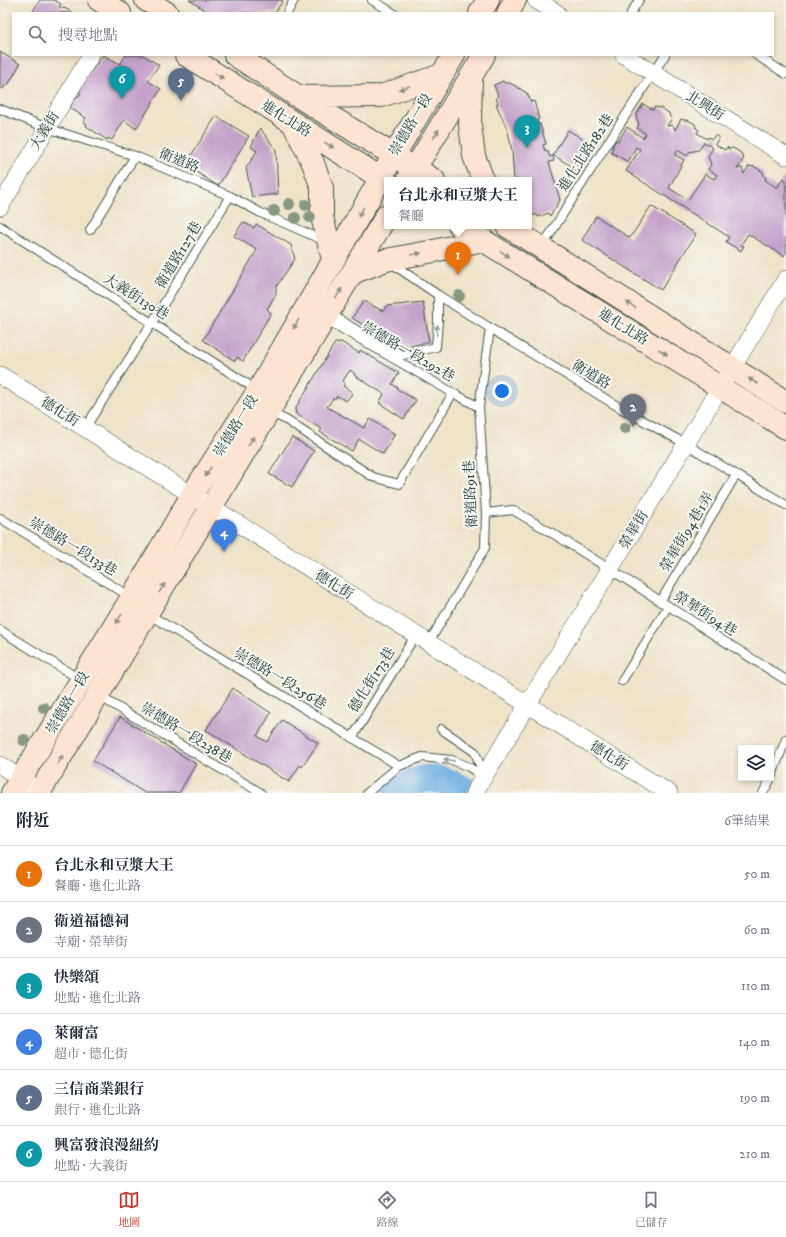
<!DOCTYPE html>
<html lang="zh-TW">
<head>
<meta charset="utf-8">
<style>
  body { margin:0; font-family:"IM FELL DW Pica","Noto Serif TC",serif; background:#f6f6f7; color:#1f2937 }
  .controls { position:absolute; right:12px; bottom:12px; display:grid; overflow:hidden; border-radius:0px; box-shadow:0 2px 6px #0003 }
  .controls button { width:36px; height:36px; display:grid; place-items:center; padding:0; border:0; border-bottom:1px solid #e0e1e3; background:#fff; color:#1f2937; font:20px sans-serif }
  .you { position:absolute; left:502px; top:391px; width:14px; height:14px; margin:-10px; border:3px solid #fff; border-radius:50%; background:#1a73e8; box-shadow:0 0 0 6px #1a73e833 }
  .badge { display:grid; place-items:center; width:26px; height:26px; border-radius:50%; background:#d93025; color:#fff; font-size:13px; font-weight:700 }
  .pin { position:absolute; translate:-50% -33px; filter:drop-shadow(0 1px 2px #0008) }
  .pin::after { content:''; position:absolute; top:21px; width:14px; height:12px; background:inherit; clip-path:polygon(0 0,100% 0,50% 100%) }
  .popup { position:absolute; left:384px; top:177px; width:148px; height:52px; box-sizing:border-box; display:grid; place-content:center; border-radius:0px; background:#fff; filter:drop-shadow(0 1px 3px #0005); font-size:13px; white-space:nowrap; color:#747a83 }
  .popup b { font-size:15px; color:#1f2937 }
  .popup::after { content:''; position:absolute; left:50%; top:100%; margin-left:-8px; border:8px solid transparent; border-top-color:#fff }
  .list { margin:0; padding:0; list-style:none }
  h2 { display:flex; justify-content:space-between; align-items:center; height:52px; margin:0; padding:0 16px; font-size:17px }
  h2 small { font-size:13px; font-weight:400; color:#747a83 }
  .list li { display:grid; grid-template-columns:26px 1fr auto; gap:12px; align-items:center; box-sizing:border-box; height:56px; padding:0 16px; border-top:1px solid #e0e1e3 }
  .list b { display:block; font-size:15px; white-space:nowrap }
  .list p { margin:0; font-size:13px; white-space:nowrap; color:#747a83 }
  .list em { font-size:13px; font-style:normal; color:#747a83 }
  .icon { flex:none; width:22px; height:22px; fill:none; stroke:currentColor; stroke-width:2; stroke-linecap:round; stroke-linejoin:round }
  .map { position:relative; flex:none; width:786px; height:793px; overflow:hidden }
  .search { position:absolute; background:#fff; box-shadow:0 2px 6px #0003; left:12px; right:12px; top:12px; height:44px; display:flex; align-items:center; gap:10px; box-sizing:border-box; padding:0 14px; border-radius:0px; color:#747a83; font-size:15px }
  .sheet { height:388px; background:#fff }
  nav { display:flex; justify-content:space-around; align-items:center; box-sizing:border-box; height:56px; border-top:1px solid #e0e1e3; background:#fff; font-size:11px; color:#747a83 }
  nav a { display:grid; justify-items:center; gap:2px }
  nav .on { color:#d93025 }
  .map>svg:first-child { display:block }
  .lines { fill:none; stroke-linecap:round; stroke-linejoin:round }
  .river { stroke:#6dafe1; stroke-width:28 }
  .building { fill:#c4a2ca; fill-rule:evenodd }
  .service-casing { stroke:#3e564a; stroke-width:10 }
  .minor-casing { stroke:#3e564a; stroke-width:18 }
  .secondary-casing { stroke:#3e564a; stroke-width:24 }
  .service { stroke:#fff; stroke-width:8 }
  .minor { stroke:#fff; stroke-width:17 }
  .secondary { stroke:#fde4d1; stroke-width:22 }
  .tree { fill:#889981 }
  .oneway { fill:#8e9082 }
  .oneway2 { fill:#8f9e9a }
  .labels { text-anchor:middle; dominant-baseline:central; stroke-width:4; stroke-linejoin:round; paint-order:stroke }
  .street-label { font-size:14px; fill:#1f3d34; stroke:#f6f6f2 }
</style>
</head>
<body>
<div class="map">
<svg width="786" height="793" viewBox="0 0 786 793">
  <rect width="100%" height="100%" fill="#f6f6f2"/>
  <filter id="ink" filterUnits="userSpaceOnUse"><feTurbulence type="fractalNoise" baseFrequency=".025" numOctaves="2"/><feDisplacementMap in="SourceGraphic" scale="8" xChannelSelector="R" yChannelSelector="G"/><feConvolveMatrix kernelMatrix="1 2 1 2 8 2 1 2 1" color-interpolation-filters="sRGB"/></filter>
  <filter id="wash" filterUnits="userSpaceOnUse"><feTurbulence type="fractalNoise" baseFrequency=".012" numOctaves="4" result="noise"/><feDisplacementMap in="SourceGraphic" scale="16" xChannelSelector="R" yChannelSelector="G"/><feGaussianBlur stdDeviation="0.9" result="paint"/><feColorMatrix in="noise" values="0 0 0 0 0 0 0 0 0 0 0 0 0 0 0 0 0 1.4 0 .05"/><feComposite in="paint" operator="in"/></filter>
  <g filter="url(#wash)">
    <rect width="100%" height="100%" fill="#efe3c7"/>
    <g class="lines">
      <!-- river -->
      <path class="river" d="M397 793C422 771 443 777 469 793"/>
    </g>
    <g id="blocks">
      <!-- building -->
      <path class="building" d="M40 0H54L61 4 59 7 66 9 74 13H35L33 11Z
        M189 0H283L275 13H210Z
        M0 52 20 64 8 85 6 84 3 89 0 87Z
        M103 55 120 64 126 55H143L159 65 148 81 161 89 136 129 124 120 112 140 108 138 107 140 86 126 87 124 83 122 86 118 70 108 74 99 81 94 79 92 81 89 80 88Z
        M503 81 504 83H510L527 93 531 102 534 101 536 108 539 119 537 120 538 124H540L546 144 543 145 545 151 547 150 550 157 553 156 554 161 549 162 560 200 550 216 548 213 538 217 537 215H533L531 210H529V180H514L512 152 508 131 496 104H498L496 97 498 96 494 85Z
        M643 104 653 110 654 107 661 108 669 113 670 117 672 118 667 126 672 125 674 127 675 130 681 119 684 120H688L695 124 696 128 699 130 697 133 707 139 708 137 712 139 715 135 719 138 715 144 725 150 727 147 729 149 733 148 741 153 742 156 744 158 737 169 740 168H742L744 174 749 166 755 167 763 172 764 176 766 177 765 180 777 188 783 178 786 180V252L784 256 748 234 741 245 744 246 741 251 726 242 729 237 626 171 640 149 636 147 628 162 611 152 613 148 612 147 616 140 618 141 627 127 643 138 646 134 637 128 639 125 636 115ZM704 142 713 148 708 156 711 165 708 169 717 175 714 179 705 174 688 200 669 188 684 160 675 155 678 150 687 156 689 152 699 150Z
        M216 116 249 136 218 186 185 165Z
        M260 128 276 150 278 194 252 197 246 168 257 151 251 147Z
        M568 130 594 146 579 171 553 155Z
        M651 206 696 234 661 290 582 240 596 216 630 238Z
        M243 222 254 228 256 224 291 245 295 259 276 287V294L267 309 271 313 243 361 237 357 235 361 203 340 257 250 234 236Z
        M364 301 383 311 387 306 423 302 429 342 410 346 394 343 352 318Z
        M341 342 359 353 360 350 399 373 392 384 398 388 397 389 416 400 404 419 379 403 384 394 354 375 355 374 350 370 343 381 345 383 343 386 352 392 351 395 348 399 346 401 337 396 335 399 333 398 327 407 364 428 370 419 395 434 383 454 359 439 352 451 320 432 322 429 296 414 295 409 335 343Z
        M292 437 314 451 292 487 269 474Z
        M233 688 271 713 257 736 267 742 282 720 318 743 302 767 300 765 289 782 206 730Z
        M120 717 196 764 179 793H145L93 761Z"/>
    </g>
  </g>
  <g filter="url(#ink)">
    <use href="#blocks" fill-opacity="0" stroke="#3e564a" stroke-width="1"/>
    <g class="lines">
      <defs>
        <path id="service" d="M372 0 393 13
          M287 13 294 0
          M631 13 639 0
          M756 55 786 74
          M0 109 47 128 135 156 230 196 261 213 325 241
          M0 226 257 390
          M90 230 135 156
          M542 247 609 141 665 55
          M391 263 438 295 490 328 622 409 686 444 786 505
          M329 313 374 341 403 355 436 347 438 321V295
          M325 319 453 393 479 407
          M269 412 286 420 373 477 399 484 453 393
          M85 428 152 323 230 196
          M486 513 513 510 557 536 786 680
          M0 518 131 597
          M660 602 736 475
          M148 614 399 766
          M0 630 81 680
          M428 644 485 548 486 513 479 407 490 328
          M622 681 668 606
          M99 696 261 793
          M441 729 475 752 484 776
          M352 738 415 636
          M367 793 399 766 422 757 452 760 469 767 484 777
          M763 793 770 780 786 739"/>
        <path id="minor" d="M536 0 557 13
          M624 55 786 156
          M0 207 91 55
          M0 375 669 793
          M0 765 43 793
          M474 793 786 279"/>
        <path id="secondary" d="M99 0 120 13
          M146 0 167 13
          M480 13 488 0
          M508 13 515 0
          M186 55 387 182
          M235 55 299 97 434 180
          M471 79 470 125 474 156 483 180
          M300 97 381 96 441 75
          M293 123 313 163 322 188V217L333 259
          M408 180 484 55
          M460 226 786 428
          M507 226 786 402
          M352 273 386 260 434 251 483 240
          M12 793 132 597 192 495 258 391 394 155 454 55
          M39 793 387 215"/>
      </defs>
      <!-- service casing -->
      <use href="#service" class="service-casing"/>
      <!-- minor casing -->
      <use href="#minor" class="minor-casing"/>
      <!-- secondary casing -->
      <use href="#secondary" class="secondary-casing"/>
      <!-- service -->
      <use href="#service" class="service"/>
      <!-- minor -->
      <use href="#minor" class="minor"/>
      <!-- secondary -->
      <use href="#secondary" class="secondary"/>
    </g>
    <!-- trees -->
    <g class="tree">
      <circle cx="289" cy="204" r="6"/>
      <circle cx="306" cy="205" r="6"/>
      <circle cx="274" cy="211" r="6"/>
      <circle cx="310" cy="217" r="6"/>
      <circle cx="295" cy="218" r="6"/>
      <circle cx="459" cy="296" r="6"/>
      <circle cx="625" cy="428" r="6"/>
      <circle cx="44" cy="708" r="6"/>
      <circle cx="24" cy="740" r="6"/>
    </g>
    <!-- one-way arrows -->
    <defs><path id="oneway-solid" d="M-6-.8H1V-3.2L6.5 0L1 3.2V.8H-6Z"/></defs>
    <g class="oneway">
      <use href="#oneway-solid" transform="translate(219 76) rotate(32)"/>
      <use href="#oneway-solid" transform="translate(404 88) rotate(161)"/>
      <use href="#oneway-solid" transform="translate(436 134) rotate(-58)"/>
      <use href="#oneway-solid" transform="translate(329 145) rotate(32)"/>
      <use href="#oneway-solid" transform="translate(361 212) rotate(120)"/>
      <use href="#oneway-solid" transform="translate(416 254) rotate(-10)"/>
      <use href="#oneway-solid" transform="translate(505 254) rotate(32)"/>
      <use href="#oneway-solid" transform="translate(339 293) rotate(-59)"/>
      <use href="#oneway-solid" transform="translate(631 305) rotate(-148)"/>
      <use href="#oneway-solid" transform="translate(296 324) rotate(120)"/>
      <use href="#oneway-solid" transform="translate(663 352) rotate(32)"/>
      <use href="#oneway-solid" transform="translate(753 381) rotate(-148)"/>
      <use href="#oneway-solid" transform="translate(251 441) rotate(-59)"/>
      <use href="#oneway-solid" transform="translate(208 472) rotate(122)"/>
      <use href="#oneway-solid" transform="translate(162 588) rotate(-59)"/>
      <use href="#oneway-solid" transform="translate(119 619) rotate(121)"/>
      <use href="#oneway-solid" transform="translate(60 760) rotate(-59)"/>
    </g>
    <g class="oneway2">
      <use href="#oneway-solid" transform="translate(437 330) rotate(-85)"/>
      <use href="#oneway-solid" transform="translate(449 760) rotate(-169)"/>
    </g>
  </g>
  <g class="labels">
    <!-- street labels -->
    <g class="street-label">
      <text transform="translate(705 106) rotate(32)">北興街</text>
      <text transform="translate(286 119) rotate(32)">進化北路</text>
      <text transform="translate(411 125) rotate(-59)">崇德路一段</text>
      <text transform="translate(45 131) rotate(-59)">大義街</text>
      <text transform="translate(586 153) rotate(-57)">進化北路182巷</text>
      <text transform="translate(179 161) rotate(22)">衛道路</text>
      <text transform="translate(179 255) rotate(-59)">衛道路127巷</text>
      <text transform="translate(136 297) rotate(32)">大義街130巷</text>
      <text transform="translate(623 327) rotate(32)">進化北路</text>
      <text transform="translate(408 352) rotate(30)">崇德路一段292巷</text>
      <text transform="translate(591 375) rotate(31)">衛道路</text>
      <text transform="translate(60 412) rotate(32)">德化街</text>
      <text transform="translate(236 426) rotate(-58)">崇德路一段</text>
      <text transform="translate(471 494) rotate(-93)">衛道路91巷</text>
      <text transform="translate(634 530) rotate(-59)">榮華街</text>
      <text transform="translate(687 532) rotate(-59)">榮華街94巷1弄</text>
      <text transform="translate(73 547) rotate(31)">崇德路一段133巷</text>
      <text transform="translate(334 585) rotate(32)">德化街</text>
      <text transform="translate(705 614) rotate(32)">榮華街94巷</text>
      <text transform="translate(280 679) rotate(31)">崇德路一段256巷</text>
      <text transform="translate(372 680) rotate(-58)">德化街173巷</text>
      <text transform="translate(68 703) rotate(-59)">崇德路一段</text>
      <text transform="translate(186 733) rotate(31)">崇德路一段238巷</text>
      <text transform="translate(609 756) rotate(32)">德化街</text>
    </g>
  </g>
</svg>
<div class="controls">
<button><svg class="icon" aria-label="layers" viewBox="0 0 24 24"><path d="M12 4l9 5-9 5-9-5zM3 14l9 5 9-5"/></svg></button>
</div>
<div class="you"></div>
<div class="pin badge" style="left:458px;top:275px;background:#e8710a">1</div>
<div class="popup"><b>台北永和豆漿大王</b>餐廳</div>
<div class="pin badge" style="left:633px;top:427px;background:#6b7280">2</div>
<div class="pin badge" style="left:527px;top:148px;background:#0f9aa8">3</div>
<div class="pin badge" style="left:224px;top:552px;background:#3f7fe0">4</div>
<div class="pin badge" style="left:181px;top:101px;background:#5c6f8a">5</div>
<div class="pin badge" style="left:122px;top:99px;background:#0f9aa8">6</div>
<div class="search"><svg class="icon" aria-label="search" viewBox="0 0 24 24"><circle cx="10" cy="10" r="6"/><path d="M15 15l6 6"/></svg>搜尋地點</div>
</div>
<section class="sheet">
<h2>附近<small>6筆結果</small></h2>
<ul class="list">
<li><span class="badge" style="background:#e8710a">1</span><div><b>台北永和豆漿大王</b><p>餐廳 · 進化北路</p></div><em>50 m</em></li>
<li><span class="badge" style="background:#6b7280">2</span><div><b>衛道福德祠</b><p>寺廟 · 榮華街</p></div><em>60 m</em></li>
<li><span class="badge" style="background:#0f9aa8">3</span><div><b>快樂頌</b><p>地點 · 進化北路</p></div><em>110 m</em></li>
<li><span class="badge" style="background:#3f7fe0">4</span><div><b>萊爾富</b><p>超市 · 德化街</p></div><em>140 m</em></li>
<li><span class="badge" style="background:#5c6f8a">5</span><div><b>三信商業銀行</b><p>銀行 · 進化北路</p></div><em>190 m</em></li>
<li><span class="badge" style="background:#0f9aa8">6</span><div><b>興富發浪漫紐約</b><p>地點 · 大義街</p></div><em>210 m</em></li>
</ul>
</section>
<nav>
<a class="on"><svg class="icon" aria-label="map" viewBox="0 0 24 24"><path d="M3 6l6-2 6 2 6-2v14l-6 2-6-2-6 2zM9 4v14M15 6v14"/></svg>地圖</a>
<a><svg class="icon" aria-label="directions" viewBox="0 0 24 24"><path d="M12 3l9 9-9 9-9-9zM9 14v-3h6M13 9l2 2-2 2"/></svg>路線</a>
<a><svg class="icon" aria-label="saved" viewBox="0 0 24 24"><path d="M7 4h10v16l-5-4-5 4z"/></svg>已儲存</a>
</nav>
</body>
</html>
